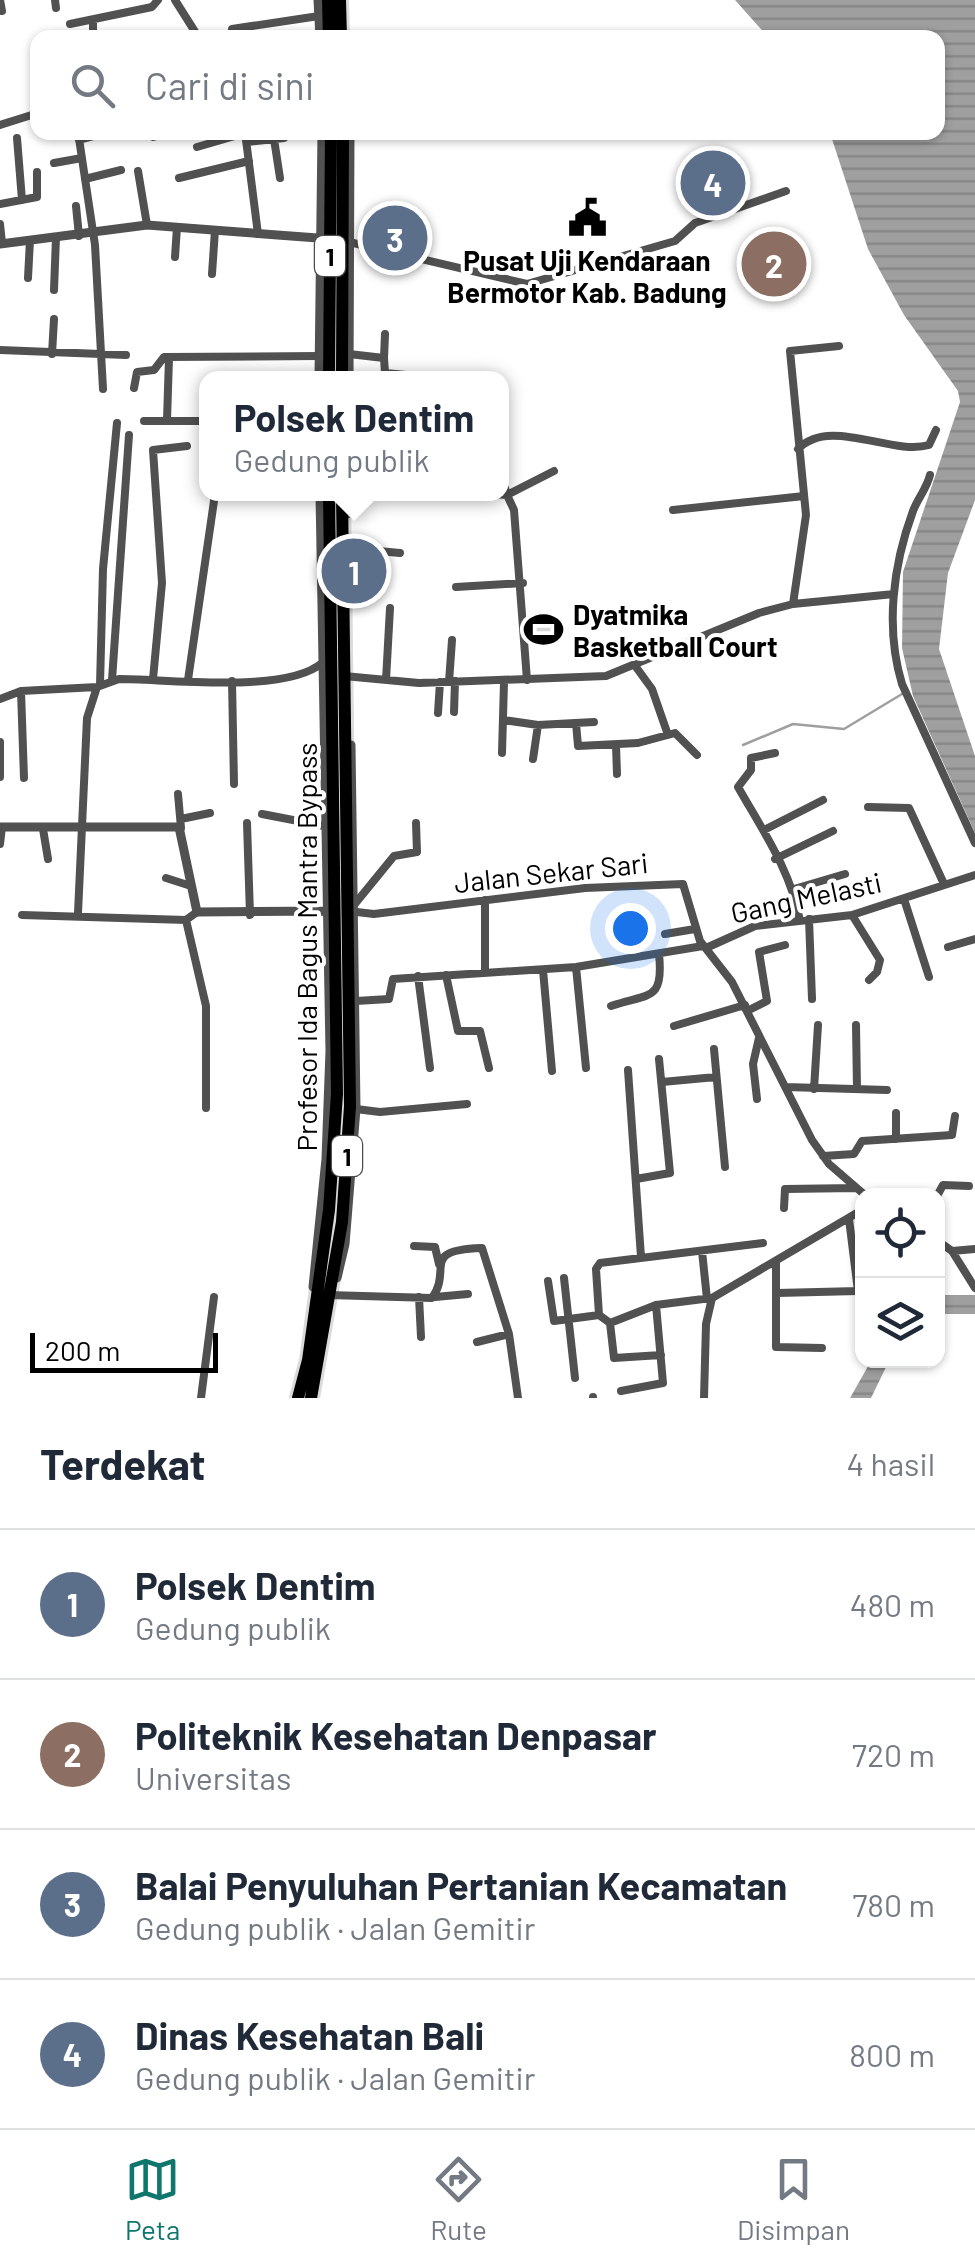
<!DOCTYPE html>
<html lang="id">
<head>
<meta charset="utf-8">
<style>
  body { margin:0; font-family:Barlow,sans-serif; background:#f2f2f3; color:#1f2937 }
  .controls { position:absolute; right:30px; bottom:30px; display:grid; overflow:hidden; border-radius:20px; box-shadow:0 2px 8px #0004 }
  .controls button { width:90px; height:90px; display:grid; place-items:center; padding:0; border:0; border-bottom:2px solid #e0e1e3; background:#fff; color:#1f2937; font:50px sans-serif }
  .scale { position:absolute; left:30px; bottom:25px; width:188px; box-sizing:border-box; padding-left:10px; border:5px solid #000; border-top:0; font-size:28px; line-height:35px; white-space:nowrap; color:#000; -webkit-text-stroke:8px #fff; paint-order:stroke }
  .you { position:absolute; left:630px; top:928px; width:35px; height:35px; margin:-25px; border:8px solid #fff; border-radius:50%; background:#1a73e8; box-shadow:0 0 0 15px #1a73e833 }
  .badge { display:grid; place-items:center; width:65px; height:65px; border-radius:50%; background:#0f766e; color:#fff; font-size:32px; font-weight:700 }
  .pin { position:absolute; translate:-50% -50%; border:5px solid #fff; box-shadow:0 2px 10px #0006 }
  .popup { position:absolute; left:199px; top:371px; width:310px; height:130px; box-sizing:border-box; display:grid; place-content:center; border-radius:20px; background:#fff; filter:drop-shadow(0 2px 8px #0005); font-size:32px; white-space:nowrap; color:#747a83 }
  .popup b { font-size:38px; color:#1f2937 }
  .popup::after { content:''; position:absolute; left:50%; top:100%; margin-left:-20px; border:20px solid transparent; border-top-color:#fff }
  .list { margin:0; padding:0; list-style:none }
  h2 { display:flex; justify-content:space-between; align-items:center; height:130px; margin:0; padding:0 40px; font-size:42px }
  h2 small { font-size:32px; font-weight:400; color:#747a83 }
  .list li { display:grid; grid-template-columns:65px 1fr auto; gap:30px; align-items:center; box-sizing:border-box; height:150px; padding:0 40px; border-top:2px solid #e0e1e3 }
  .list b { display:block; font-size:38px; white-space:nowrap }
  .list p { margin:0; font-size:32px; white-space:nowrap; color:#747a83 }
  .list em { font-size:32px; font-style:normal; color:#747a83 }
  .icon { flex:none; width:55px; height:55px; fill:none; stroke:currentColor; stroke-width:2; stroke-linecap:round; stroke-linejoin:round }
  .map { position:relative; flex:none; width:975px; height:1398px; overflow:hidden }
  .search { position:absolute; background:#fff; box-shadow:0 2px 8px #0004; left:30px; right:30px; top:30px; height:110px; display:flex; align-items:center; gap:25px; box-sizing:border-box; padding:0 35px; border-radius:20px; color:#747a83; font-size:38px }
  .sheet { height:730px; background:#fff }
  nav { display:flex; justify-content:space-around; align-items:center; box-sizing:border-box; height:140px; border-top:2px solid #e0e1e3; background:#fff; font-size:28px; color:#747a83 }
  nav a { display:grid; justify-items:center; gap:5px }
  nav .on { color:#0f766e }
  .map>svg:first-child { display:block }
  .green { fill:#d8d8d8 }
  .water { fill:url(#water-rules) }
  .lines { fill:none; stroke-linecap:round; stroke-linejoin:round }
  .stream { stroke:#9f9f9f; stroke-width:2.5 }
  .trunk-casing { stroke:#dbdbdb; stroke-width:18 }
  .minor { stroke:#515151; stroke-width:8 }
  .tertiary { stroke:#515151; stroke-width:9 }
  .trunk { stroke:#000; stroke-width:12 }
  .labels { text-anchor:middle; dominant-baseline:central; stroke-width:8; stroke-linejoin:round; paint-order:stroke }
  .shield { fill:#fff; stroke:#4c4c4c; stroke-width:2.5 }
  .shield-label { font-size:25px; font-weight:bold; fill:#000 }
  .poi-label { font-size:28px; font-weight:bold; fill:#000; stroke:#fff }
  .street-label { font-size:28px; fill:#000; stroke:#fff }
</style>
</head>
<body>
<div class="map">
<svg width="975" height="1398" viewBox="0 0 975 1398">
  <defs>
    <pattern id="water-rules" width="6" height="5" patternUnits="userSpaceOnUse" patternTransform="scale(2.5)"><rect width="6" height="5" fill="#9f9f9f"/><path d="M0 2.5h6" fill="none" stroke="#878787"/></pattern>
  </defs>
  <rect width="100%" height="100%" fill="#fff"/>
  <!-- green -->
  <path class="green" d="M791 231V249H757V232Z
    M530 622H555V638H530Z"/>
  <!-- water -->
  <path class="water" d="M735 0H975V500L948 573 939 649 975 756V833L913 696 902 648 903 572 960 402 958 391 904 315 868 249 830 133 938 132V38L768 37Z
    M938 1295H975V1314H938Z
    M871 1361H889L871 1398H850Z"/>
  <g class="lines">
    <!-- stream -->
    <path class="stream" d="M743 745 793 724 844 729 902 694"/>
    <defs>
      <path id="trunk" d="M328 0 329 38
        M340 0 341 38
        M329 378 331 132
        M342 378 343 132
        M298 1398 308 1360 329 1210 337 1094 329 494
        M311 1398 342 1222 350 1106 342 494"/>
    </defs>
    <!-- trunk casing -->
    <use href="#trunk" class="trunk-casing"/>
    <!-- minor -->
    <path class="minor" d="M0 0 2 11
      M55 0 56 8
      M175 0 199 38
      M70 24 152 7 158 0
      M93 38V20
      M231 38 232 29 319 16
      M0 125 38 113
      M78 132 95 245 103 389
      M245 132 258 234
      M153 137 168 132
      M17 138 22 200
      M274 139 280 178
      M79 140 109 132
      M247 142 284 138
      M197 147 245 133
      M54 163 82 158
      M138 171 147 225
      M179 178 249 161
      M85 179 121 170
      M0 204 37 197V172
      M76 206 79 236
      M0 224 2 243
      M345 241 527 284 675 241 695 223 786 191
      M175 257 177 227
      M212 274 215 230
      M28 278 30 240
      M54 290 56 237
      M0 350 126 355
      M52 354 54 319
      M349 354 384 358 385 373 406 375
      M384 358 385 334
      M134 388 137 372 154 370 164 357 319 356
      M167 420 169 358
      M144 421H201
      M798 449C830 416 891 456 929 445L936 430
      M930 475C927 488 918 498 913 511 893 565 885 628 902 684L975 843
      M502 478 507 495 554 471
      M491 494 507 495 514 510 527 680
      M445 496 446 494
      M673 510 804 496
      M347 541H363L367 550 400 553
      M456 587 523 583
      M793 604 806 515 790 351 839 346
      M636 667 652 689 668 735
      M344 676 419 683 606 676 759 613 793 604 894 594
      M153 679 162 583 153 450 187 446
      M112 680 129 435
      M188 680 215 494
      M386 680 390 608
      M232 681 234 784
      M449 682 452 640
      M100 685 103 569 117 423
      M21 691 24 778
      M0 699 21 691 97 687
      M454 712 455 681
      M438 713 440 682
      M504 720 538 725 594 722
      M576 723 578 746 638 743 675 733 697 755
      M0 742V777
      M616 745 617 774
      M502 753 504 682
      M775 753 751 758V770L738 787C763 831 791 871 800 921
      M533 759 538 725
      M178 794 181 828
      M868 807 909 808 944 884
      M262 814 324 826
      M181 819 210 813
      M247 823 250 915
      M43 829 48 859
      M764 830 823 800
      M0 844 2 827
      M775 859 833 831
      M166 878 191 886
      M794 889 845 874
      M904 899 929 977
      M354 905 394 856 417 852 416 823
      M348 911 374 914 585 888 683 884 700 941 732 982 812 1140 829 1164 866 1196
      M78 913 87 718 97 687 119 679C167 679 286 694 322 663
      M22 915 186 920 197 912
      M852 915 880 960 877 972 869 980
      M809 919 812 999
      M186 920 206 1006V1108
      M665 934 695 929
      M948 947 975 939
      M706 948 755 926 852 915 975 875
      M576 967 586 1068
      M543 970 552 1071
      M485 972V900
      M446 975 458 1031H480L489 1068
      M418 976 430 1068
      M356 1001 389 999 393 979 576 967 703 946
      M611 1006C649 993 664 1002 659 954
      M747 1011 767 1001 759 952 785 945
      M856 1025 857 1089
      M674 1026 745 1005
      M714 1049 725 1167
      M628 1070 641 1257
      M662 1082 716 1077
      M786 1087 887 1090
      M814 1089 818 1025
      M757 1099 753 1064 759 1038
      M356 1109 380 1112 467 1104
      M896 1113V1139
      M823 1156 854 1154 862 1141 952 1135 955 1116
      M636 1179 670 1173 659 1059
      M937 1196 943 1185 969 1186
      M784 1208 785 1189 856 1188
      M938 1241 952 1251 975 1288
      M414 1246 435 1247 439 1264
      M702 1251 707 1299
      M952 1251 975 1249
      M776 1261V1347L822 1348
      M564 1278 575 1378
      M548 1281 554 1321 599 1315
      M777 1293 858 1291 849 1219
      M328 1295 432 1298C453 1269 419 1250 482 1248L509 1334 518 1398
      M419 1297 421 1337
      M435 1297 468 1294
      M610 1323 599 1315 596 1269 600 1263 763 1243
      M610 1323 656 1305 711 1298
      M610 1323 614 1358 661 1355
      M477 1342 509 1334
      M621 1391 663 1383 656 1305
      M593 1397V1398
      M201 1398 214 1297
      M704 1398 706 1324 712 1298 862 1210"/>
    <!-- tertiary -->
    <path class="tertiary" d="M318 0 320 38
      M0 244 147 225 331 239
      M319 378 322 132
      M349 378 350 132
      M348 514 349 494
      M0 827H179L197 912 330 911
      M337 1278 345 1244 356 1109 351 745
      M313 1287 326 1159 330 1051 320 494"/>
    <!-- trunk -->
    <use href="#trunk" class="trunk"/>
  </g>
  <!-- icons -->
  <defs>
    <symbol id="civic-bare" viewBox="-9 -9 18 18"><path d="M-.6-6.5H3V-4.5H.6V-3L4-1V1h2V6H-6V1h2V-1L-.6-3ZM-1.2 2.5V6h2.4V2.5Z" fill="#000" stroke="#fff" stroke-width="2.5" paint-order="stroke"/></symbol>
    <symbol id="stadium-bare" viewBox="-9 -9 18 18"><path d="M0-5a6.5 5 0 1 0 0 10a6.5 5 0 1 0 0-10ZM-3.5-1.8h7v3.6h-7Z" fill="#000" stroke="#fff" stroke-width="2.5" paint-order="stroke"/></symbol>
  </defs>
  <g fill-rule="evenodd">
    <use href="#civic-bare" x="560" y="190" width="55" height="55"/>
    <use href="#stadium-bare" x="516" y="602" width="55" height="55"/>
  </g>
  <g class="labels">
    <!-- shield labels -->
    <g class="shield">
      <rect x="315" y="236" width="30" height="40" rx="8"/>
      <rect x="332" y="1136" width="30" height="40" rx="8"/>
    </g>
    <g class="shield-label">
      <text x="330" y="256">1</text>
      <text x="347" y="1156">1</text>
    </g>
    <!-- poi labels -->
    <g class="poi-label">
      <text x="587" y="260">Pusat Uji Kendaraan<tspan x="587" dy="32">Bermotor Kab. Badung</tspan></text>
      <text x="573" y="614" text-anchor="start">Dyatmika<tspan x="573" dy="32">Basketball Court</tspan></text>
    </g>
    <!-- street labels -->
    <g class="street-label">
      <text transform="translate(551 872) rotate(-6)">Jalan Sekar Sari</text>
      <text transform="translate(806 897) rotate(-12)">Gang Melasti</text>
      <text transform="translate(306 947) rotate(-90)">Profesor Ida Bagus Mantra Bypass</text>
    </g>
  </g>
</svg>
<div class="controls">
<button><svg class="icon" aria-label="locate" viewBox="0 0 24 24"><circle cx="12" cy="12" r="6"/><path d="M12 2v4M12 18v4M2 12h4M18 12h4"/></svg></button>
<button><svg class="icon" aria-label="layers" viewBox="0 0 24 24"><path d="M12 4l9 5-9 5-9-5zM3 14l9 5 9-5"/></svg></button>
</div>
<div class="scale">200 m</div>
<div class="you"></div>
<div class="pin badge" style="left:354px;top:571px;background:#5c6f8a">1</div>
<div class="popup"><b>Polsek Dentim</b>Gedung publik</div>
<div class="pin badge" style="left:774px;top:264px;background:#8d6e63">2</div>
<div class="pin badge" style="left:395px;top:238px;background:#5c6f8a">3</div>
<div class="pin badge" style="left:713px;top:183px;background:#5c6f8a">4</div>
<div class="search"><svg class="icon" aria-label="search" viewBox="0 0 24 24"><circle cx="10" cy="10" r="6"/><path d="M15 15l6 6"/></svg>Cari di sini</div>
</div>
<section class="sheet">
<h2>Terdekat<small>4 hasil</small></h2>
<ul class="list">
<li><span class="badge" style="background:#5c6f8a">1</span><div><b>Polsek Dentim</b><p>Gedung publik</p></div><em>480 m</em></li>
<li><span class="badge" style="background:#8d6e63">2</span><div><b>Politeknik Kesehatan Denpasar</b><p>Universitas</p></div><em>720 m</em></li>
<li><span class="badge" style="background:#5c6f8a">3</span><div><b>Balai Penyuluhan Pertanian Kecamatan</b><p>Gedung publik · Jalan Gemitir</p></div><em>780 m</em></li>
<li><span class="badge" style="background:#5c6f8a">4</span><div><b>Dinas Kesehatan Bali</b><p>Gedung publik · Jalan Gemitir</p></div><em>800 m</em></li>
</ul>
</section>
<nav>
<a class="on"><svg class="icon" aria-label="map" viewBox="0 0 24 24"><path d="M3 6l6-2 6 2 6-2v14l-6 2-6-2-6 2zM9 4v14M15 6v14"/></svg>Peta</a>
<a><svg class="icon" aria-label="directions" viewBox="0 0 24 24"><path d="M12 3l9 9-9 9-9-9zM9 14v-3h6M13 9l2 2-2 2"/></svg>Rute</a>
<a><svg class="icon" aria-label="saved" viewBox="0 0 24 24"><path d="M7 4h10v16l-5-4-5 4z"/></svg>Disimpan</a>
</nav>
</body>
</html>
